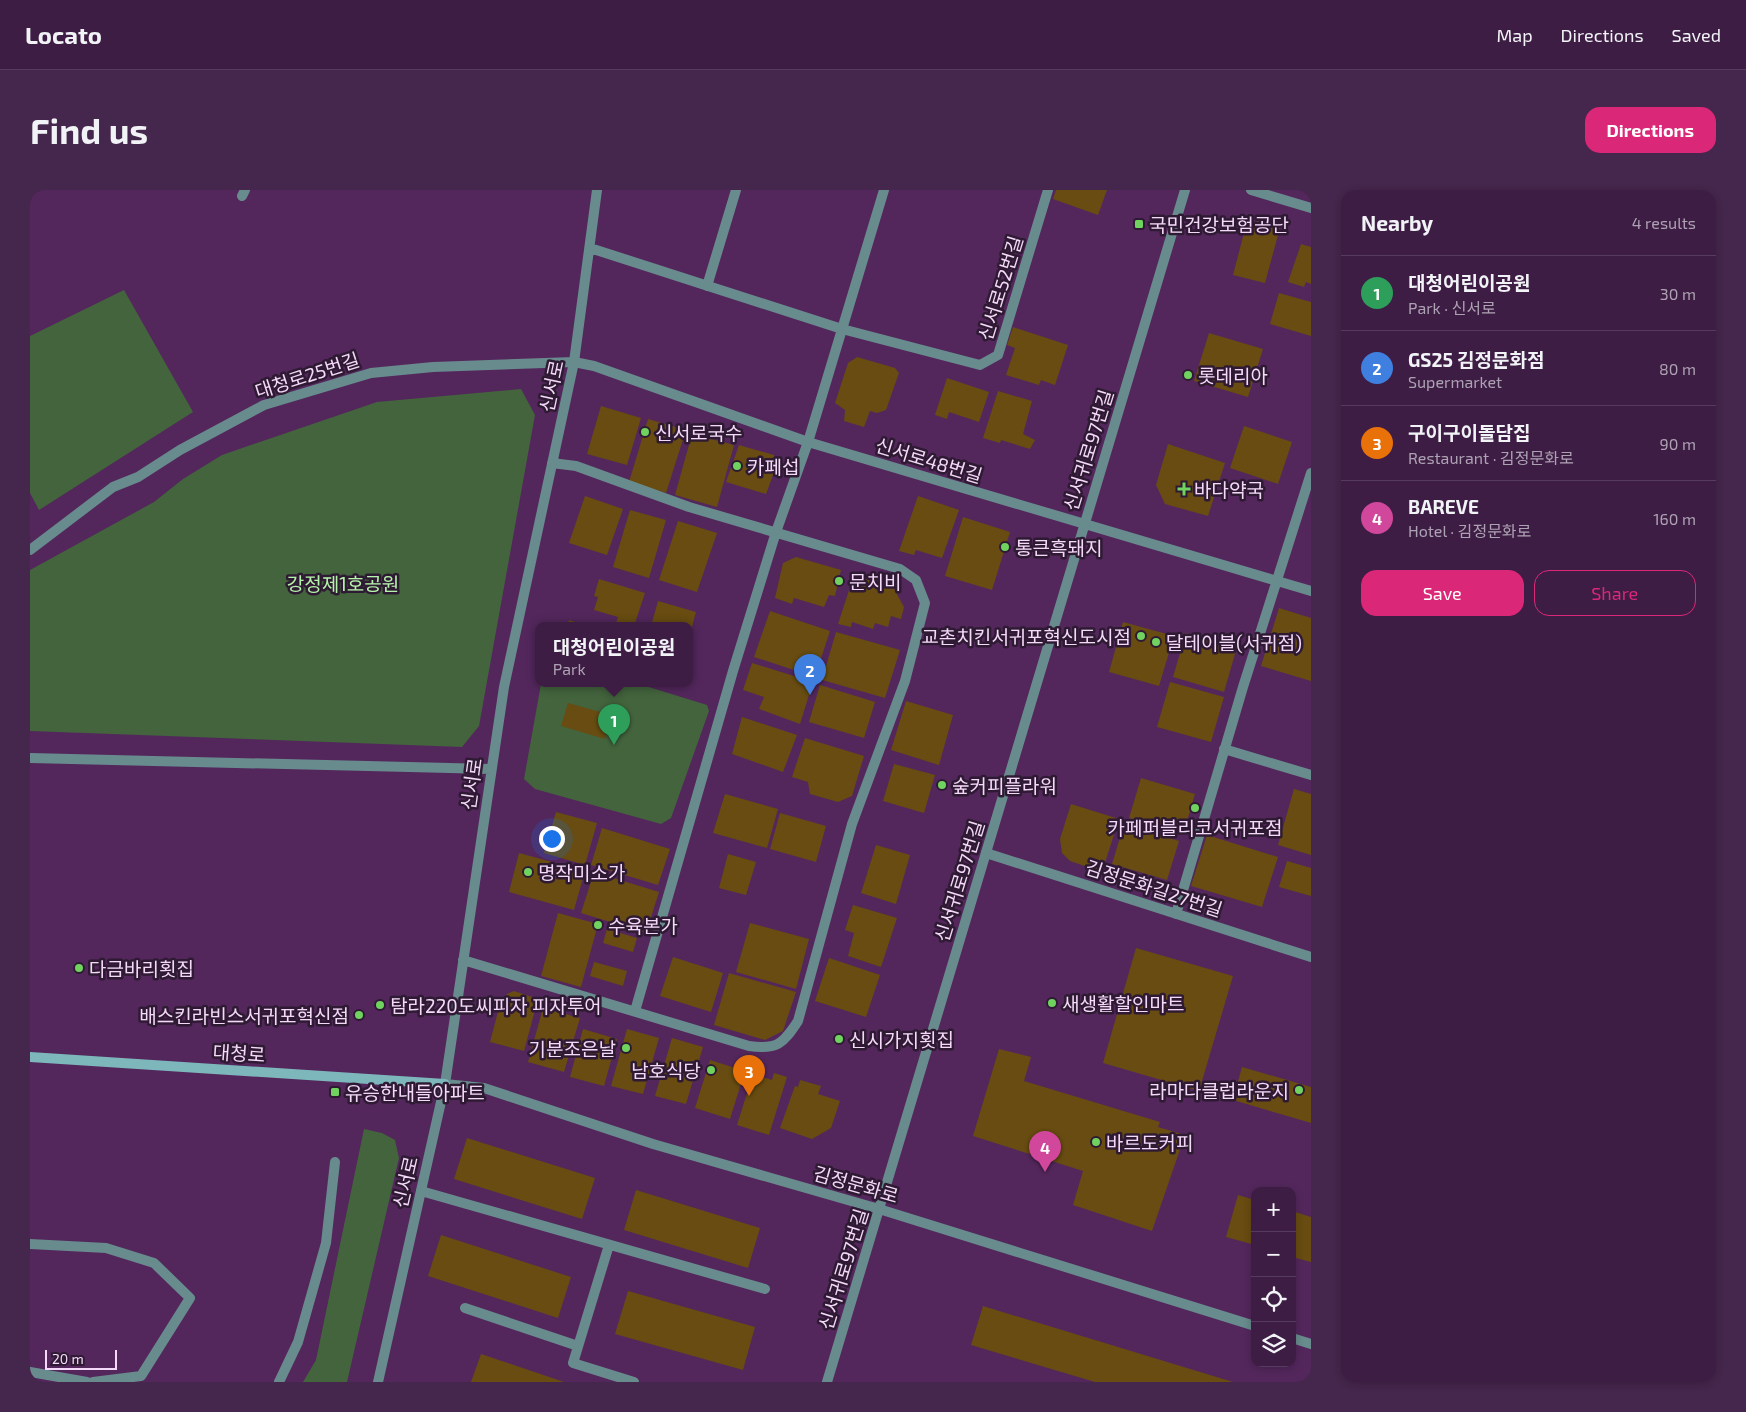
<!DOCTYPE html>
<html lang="en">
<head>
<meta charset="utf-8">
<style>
  body { margin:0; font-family:"Exo 2","Noto Sans KR",sans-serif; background:#45264c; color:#f1f3f6 }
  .controls { position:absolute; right:15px; bottom:15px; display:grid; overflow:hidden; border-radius:10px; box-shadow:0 2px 8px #0003 }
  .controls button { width:45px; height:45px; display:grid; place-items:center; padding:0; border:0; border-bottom:1px solid #573b5e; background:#3e1d45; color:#f1f3f6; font:25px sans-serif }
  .scale { position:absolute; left:15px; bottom:12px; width:72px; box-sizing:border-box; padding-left:5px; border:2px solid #f4d9f9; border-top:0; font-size:14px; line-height:18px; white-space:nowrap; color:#f4d9f9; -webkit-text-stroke:4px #2e1a32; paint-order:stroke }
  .you { position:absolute; left:521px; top:648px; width:18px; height:18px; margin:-12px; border:4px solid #fff; border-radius:50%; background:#1a73e8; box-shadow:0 0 0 8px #1a73e833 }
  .badge { display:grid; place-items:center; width:32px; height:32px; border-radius:50%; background:#db2777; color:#fff; font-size:16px; font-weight:700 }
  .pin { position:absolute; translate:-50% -41px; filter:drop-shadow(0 1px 2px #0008) }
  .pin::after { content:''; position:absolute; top:26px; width:18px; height:15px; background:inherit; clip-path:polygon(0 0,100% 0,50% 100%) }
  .popup { position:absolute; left:505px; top:432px; width:158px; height:65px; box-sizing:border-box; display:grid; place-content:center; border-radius:10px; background:#3e1d45; filter:drop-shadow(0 1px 4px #0005); font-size:16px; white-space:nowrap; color:#ada2b3 }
  .popup b { font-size:19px; color:#f1f3f6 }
  .popup::after { content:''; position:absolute; left:50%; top:100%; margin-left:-10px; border:10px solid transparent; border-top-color:#3e1d45 }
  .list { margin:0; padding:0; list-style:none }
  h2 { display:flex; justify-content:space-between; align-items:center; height:65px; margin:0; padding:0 20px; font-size:21px }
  h2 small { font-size:16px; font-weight:400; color:#ada2b3 }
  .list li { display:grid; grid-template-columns:32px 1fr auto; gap:15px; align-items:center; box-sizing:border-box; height:75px; padding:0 20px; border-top:1px solid #573b5e }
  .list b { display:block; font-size:19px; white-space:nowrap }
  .list p { margin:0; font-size:16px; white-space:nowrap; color:#ada2b3 }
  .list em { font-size:16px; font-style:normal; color:#ada2b3 }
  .actions { display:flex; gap:10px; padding:15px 20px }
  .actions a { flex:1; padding:11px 0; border:1px solid #db2777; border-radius:15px; text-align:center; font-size:18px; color:#db2777 }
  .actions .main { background:#db2777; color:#fff }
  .icon { flex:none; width:28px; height:28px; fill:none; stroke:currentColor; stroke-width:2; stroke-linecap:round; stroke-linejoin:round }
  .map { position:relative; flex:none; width:1281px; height:1192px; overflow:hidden; border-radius:15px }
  header { display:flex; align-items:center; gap:30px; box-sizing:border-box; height:70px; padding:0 25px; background:#3e1d45; border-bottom:1px solid #573b5e }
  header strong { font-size:24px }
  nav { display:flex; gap:28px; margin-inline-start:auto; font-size:18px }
  .intro { display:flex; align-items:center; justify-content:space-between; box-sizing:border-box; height:120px; padding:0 30px }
  h1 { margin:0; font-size:35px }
  .button { padding:12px 22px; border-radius:15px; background:#db2777; color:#fff; font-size:18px; font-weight:700 }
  main { display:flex; gap:30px; padding:0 30px }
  aside { flex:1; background:#3e1d45; border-radius:15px; box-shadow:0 2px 8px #0003 }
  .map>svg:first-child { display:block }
  .green { fill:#43643d }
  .building { fill:#684c11 }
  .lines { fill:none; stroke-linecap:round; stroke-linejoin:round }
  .service { stroke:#688b8d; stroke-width:10 }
  .minor { stroke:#688b8d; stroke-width:10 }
  .tertiary { stroke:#688b8d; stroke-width:10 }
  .secondary { stroke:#7eb7bb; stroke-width:10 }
  .poi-dot { fill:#70d35f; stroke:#2e1a32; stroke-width:2 }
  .labels { text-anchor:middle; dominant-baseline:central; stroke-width:5; stroke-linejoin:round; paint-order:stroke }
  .poi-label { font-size:19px; fill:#f4d9f9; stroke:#2e1a32; text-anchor:start }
  .street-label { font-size:19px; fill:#f4d9f9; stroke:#2e1a32 }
  .park-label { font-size:19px; fill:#b4f3a9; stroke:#2e1a32 }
</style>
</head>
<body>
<header>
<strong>Locato</strong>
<nav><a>Map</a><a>Directions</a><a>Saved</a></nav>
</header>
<div class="intro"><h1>Find us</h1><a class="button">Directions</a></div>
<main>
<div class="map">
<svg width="1281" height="1192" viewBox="0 0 1281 1192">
  <rect width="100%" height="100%" fill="#53275c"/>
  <!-- green -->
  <path class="green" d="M94 100 163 222 9 320 0 303V146Z
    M491 199 505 225 449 536 432 557 0 541V380L124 312 153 289 192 265 347 212Z
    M511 494H609L677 515 679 521 641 628 631 634 505 599 494 589Z
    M334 939 352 943 365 950 369 968 317 1192H273L286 1170Z"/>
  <!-- building -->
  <path class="building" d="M1026 0H1077L1068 25 1023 9Z
    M1231 29 1251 34 1235 93 1203 85 1215 39Z
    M1271 54 1281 57V94L1276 92 1274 97 1258 92Z
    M1249 103 1281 112V146L1240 134Z
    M983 137 1038 155 1025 195 1011 190 1009 195 976 185 985 158 977 155Z
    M1179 143 1233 159 1218 207 1164 191Z
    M827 167 865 178 869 183 856 220 847 223 840 221 834 237 814 231 815 220 805 213 818 173Z
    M917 188 959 202 949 232 919 222 917 229 905 225Z
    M968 201 1002 211 993 244 1005 250 1000 259 971 250 970 253 953 248Z
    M571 216 611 228 597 275 557 264Z
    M618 229 656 240 636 303 599 292Z
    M1214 236 1262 252 1248 294 1200 278Z
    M662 244 704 255 687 317 645 305Z
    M1138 254 1195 273 1178 326 1135 314 1126 295Z
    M709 255 744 265 746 277 736 304 696 292Z
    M555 306 593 319 577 365 539 353Z
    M888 306 929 320 912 368 886 360 884 365 869 361Z
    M600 320 636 330 619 388 583 377Z
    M933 327 980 342 962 400 915 386Z
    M648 331 687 343 667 402 629 390Z
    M766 367 811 380 805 406 799 405 794 417 764 408 762 414 745 408 753 373Z
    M824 385 863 397 874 417 871 429 861 426 858 437 845 433 843 439 822 432 821 437 808 434Z
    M569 389 615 403 604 436 586 433 588 427 564 420 568 407 564 406Z
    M628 411 666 422 660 444 659 436H621Z
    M1249 418 1281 428V491L1231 476Z
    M740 421 800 441 785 487 724 467Z
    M539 430 559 436H537Z
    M1093 432 1144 446 1129 496 1079 482Z
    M806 442 870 460 855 508 792 490Z
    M1156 443 1207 457 1194 502 1143 487Z
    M722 473 783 492 770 534 729 519 734 507 713 500Z
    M1140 492 1194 507 1181 552 1127 537Z
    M790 495 845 512 834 548 779 532Z
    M876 511 923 525 909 575 861 560Z
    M538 513 581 525 575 549 531 536Z
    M712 527 767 545 753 582 702 564Z
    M775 548 834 566 822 606 808 612 780 604 778 592 762 587Z
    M864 574 905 585 894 623 853 611Z
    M1111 588 1165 604 1153 645 1099 628Z
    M1264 599 1281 604V665L1248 655Z
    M695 604 748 619 737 658 683 643Z
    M1041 614 1089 629 1072 682 1040 671 1032 663 1030 649Z
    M526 622 567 633 555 675 514 663Z
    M750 623 796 636 786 672 740 659Z
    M1094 634 1149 651 1137 690 1082 674Z
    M572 638 640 659 628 695 561 675Z
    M1177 645 1248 667 1232 717 1161 696Z
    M846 655 880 665 866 714 831 703Z
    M489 663 555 681 544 720 479 702Z
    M698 664 726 672 716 705 689 698Z
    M1257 671 1281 678V706L1249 697Z
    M564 682 629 702 616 743 551 723Z
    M823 715 867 728 851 777 818 766 824 743 815 740Z
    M528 723 568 734 551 797 511 786Z
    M720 733 779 749 766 799 706 782Z
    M577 739 607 748 603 762 573 753Z
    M1106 758 1203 786 1169 901 1073 873Z
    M643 767 693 783 681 822 630 806Z
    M799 768 850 785 836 827 785 811Z
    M564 772 597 781 593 796 560 786Z
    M699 783 766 802 753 841 735 850 684 835Z
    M484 801 508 809 494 861 460 852 470 814 477 804Z
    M513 818 550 828 534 882 498 872Z
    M553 839 587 849 574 896 540 887Z
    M597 839 629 848 613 904 581 896Z
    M642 848 673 857 656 914 625 906Z
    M969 859 1001 867 994 891 1130 932 1128 937 1155 945 1122 1041 1043 1015 1053 981 943 946Z
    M680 870 715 881 700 929 665 918Z
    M1212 877 1281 897V933L1203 910Z
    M744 883 757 887 739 945 707 935 723 884 742 890Z
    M770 890 791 896 788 904 810 911 801 938 782 949 750 938 765 896 768 897Z
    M437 948 565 988 552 1029 424 989Z
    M606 1000 730 1038 718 1078 594 1040Z
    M1208 1005 1225 1010V1055L1196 1047Z
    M1262 1021 1281 1027V1072L1262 1067Z
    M411 1045 541 1087 528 1128 398 1086Z
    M598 1101 725 1137 713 1180 585 1144Z
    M953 1116 1203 1192H1065L941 1155Z
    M451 1164 534 1192H441Z"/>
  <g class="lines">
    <!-- service -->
    <path class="service" d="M212 6 215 0
      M391 1001 735 1099
      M579 1055 543 1173 604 1192
      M435 1118 548 1156"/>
    <!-- minor -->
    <path class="minor" d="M1221 0 1281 18
      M560 58 812 139 950 175 968 165 1018 0
      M677 96 706 0
      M0 360 83 297 108 287 150 260 234 215 341 183 403 177 544 172 564 176 778 252 1281 401
      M1194 559 1281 585
      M0 568 461 579
      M956 663 1281 767
      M1146 724 1213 497 1281 283
      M433 770 719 856C747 860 753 854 768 831L822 634 875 491 895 413 886 390 870 379 659 317 546 276 522 273
      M605 821 703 481 746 342 778 252 854 0
      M0 1054 76 1058 124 1073 160 1108 111 1186 63 1192
      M0 1182 57 1192
      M249 1192 268 1152 296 1053 305 972
      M348 1192 415 894 474 497 544 172 567 0"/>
    <!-- tertiary -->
    <path class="tertiary" d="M415 894 454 898 623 954 849 1019 1225 1136
      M1262 1148 1281 1154
      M797 1192 1155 0"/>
    <!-- secondary -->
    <path class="secondary" d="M0 867 415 894"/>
  </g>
  <!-- markers -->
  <g class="poi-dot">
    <rect x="1104" y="29" width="10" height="10" rx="2.5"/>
    <circle cx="1158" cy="185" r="5"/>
    <circle cx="615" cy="242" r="5"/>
    <circle cx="707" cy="276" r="5"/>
    <path d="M1151.5 291.5h5v5h5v5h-5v5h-5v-5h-5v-5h5z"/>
    <circle cx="975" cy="357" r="5"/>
    <circle cx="809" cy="391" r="5"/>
    <circle cx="1111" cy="446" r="5"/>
    <circle cx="1126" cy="452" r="5"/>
    <circle cx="912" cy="595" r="5"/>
    <circle cx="1165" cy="618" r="5"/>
    <circle cx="498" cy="682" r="5"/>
    <circle cx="568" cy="735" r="5"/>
    <circle cx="49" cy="778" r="5"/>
    <circle cx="1022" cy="813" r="5"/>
    <circle cx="350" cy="815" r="5"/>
    <circle cx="329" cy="825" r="5"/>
    <circle cx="809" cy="849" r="5"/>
    <circle cx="596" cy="858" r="5"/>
    <circle cx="681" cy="880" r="5"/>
    <circle cx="1269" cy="900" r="5"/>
    <rect x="300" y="897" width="10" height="10" rx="2.5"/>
    <circle cx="1066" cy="952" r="5"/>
  </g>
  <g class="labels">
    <!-- poi labels -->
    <g class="poi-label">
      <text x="1119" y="34">국민건강보험공단</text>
      <text x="1168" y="185">롯데리아</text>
      <text x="625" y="242">신서로국수</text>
      <text x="717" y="276">카페섭</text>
      <text x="1164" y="299">바다약국</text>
      <text x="985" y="357">통큰흑돼지</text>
      <text x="819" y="391">문치비</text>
      <text x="1101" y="446" text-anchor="end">교촌치킨서귀포혁신도시점</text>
      <text x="1136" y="452">달테이블(서귀점)</text>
      <text x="922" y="595">숲커피플라워</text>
      <text x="1165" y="637" text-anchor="middle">카페퍼블리코서귀포점</text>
      <text x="508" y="682">명작미소가</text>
      <text x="578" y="735">수육본가</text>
      <text x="59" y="778">다금바리횟집</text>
      <text x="1032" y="813">새생활할인마트</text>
      <text x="360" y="815">탐라220도씨피자 피자투어</text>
      <text x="319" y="825" text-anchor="end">배스킨라빈스서귀포혁신점</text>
      <text x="819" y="849">신시가지횟집</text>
      <text x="586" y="858" text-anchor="end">기분조은날</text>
      <text x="671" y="880" text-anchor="end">남호식당</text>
      <text x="1259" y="900" text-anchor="end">라마다클럽라운지</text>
      <text x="315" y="902">유승한내들아파트</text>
      <text x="1076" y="952">바르도커피</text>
    </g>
    <!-- street labels -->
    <g class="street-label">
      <text transform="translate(970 98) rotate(-73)">신서로52번길</text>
      <text transform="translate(277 185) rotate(-18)">대청로25번길</text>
      <text transform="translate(521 196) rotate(-78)">신서로</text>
      <text transform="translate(1058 260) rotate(-73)">신서귀로97번길</text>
      <text transform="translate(899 270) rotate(17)">신서로48번길</text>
      <text transform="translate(441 594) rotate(-82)">신서로</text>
      <text transform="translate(929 691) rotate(-73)">신서귀로97번길</text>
      <text transform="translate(1124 698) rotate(18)">김정문화길27번길</text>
      <text transform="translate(209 863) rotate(4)">대청로</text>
      <text transform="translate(375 992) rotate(-77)">신서로</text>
      <text transform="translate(826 994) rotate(16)">김정문화로</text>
      <text transform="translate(813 1079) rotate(-73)">신서귀로97번길</text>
    </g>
    <!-- park labels -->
    <g class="park-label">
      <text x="313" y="393">강정제1호공원</text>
    </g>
  </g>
</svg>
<div class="controls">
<button>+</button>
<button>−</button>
<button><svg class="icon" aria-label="locate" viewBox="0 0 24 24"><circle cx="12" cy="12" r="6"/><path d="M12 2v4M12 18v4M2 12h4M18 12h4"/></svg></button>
<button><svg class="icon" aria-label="layers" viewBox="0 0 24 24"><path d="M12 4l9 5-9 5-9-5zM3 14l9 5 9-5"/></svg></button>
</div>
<div class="scale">20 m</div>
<div class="you"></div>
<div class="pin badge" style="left:584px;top:555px;background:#2e9e5b">1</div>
<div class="popup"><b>대청어린이공원</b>Park</div>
<div class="pin badge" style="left:780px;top:505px;background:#3f7fe0">2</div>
<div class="pin badge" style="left:719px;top:906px;background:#e8710a">3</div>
<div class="pin badge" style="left:1015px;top:982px;background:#d1479c">4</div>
</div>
<aside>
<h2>Nearby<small>4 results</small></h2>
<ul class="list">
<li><span class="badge" style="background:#2e9e5b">1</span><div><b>대청어린이공원</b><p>Park · 신서로</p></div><em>30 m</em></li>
<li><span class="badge" style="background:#3f7fe0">2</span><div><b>GS25 김정문화점</b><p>Supermarket</p></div><em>80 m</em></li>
<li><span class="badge" style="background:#e8710a">3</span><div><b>구이구이돌담집</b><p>Restaurant · 김정문화로</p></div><em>90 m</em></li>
<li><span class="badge" style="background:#d1479c">4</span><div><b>BAREVE</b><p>Hotel · 김정문화로</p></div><em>160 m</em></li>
</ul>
<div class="actions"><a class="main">Save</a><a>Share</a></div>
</aside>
</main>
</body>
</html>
